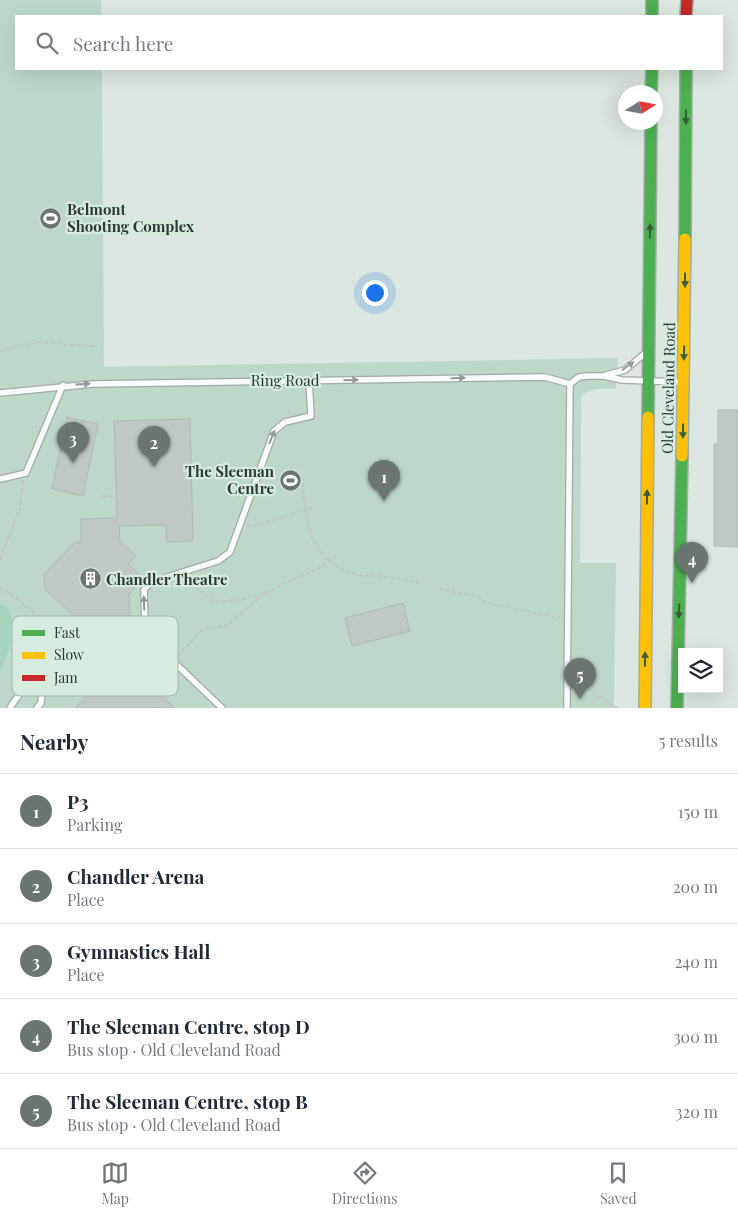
<!DOCTYPE html>
<html lang="en">
<head>
<meta charset="utf-8">
<style>
  body { margin:0; font-family:"Playfair Display",serif; background:#f2f2f3; color:#1f2937 }
  .controls { position:absolute; right:15px; bottom:15px; display:grid; overflow:hidden; border-radius:0px; box-shadow:0 5px 20px #0002 }
  .controls button { width:45px; height:45px; display:grid; place-items:center; padding:0; border:0; border-bottom:1px solid #e0e1e3; background:#fff; color:#1f2937; font:25px sans-serif }
  .compass { position:absolute; left:618px; top:85px; width:45px; height:45px; border-radius:50%; background:#fff; box-shadow:0 5px 20px #0002; rotate:79deg }
  .you { position:absolute; left:374px; top:292px; width:18px; height:18px; margin:-12px; border:4px solid #fff; border-radius:50%; background:#1a73e8; box-shadow:0 0 0 8px #1a73e833 }
  .badge { display:grid; place-items:center; width:32px; height:32px; border-radius:50%; background:#6c7670; color:#fff; font-size:16px; font-weight:700 }
  .pin { position:absolute; translate:-50% -41px; filter:drop-shadow(0 1px 2px #0008) }
  .pin::after { content:''; position:absolute; top:26px; width:18px; height:15px; background:inherit; clip-path:polygon(0 0,100% 0,50% 100%) }
  .list { margin:0; padding:0; list-style:none }
  h2 { display:flex; justify-content:space-between; align-items:center; height:65px; margin:0; padding:0 20px; font-size:21px }
  h2 small { font-size:16px; font-weight:400; color:#747a83 }
  .list li { display:grid; grid-template-columns:32px 1fr auto; gap:15px; align-items:center; box-sizing:border-box; height:75px; padding:0 20px; border-top:1px solid #e0e1e3 }
  .list b { display:block; font-size:19px; white-space:nowrap }
  .list p { margin:0; font-size:16px; white-space:nowrap; color:#747a83 }
  .list em { font-size:16px; font-style:normal; color:#747a83 }
  .icon { flex:none; width:28px; height:28px; fill:none; stroke:currentColor; stroke-width:2; stroke-linecap:round; stroke-linejoin:round }
  .map { position:relative; flex:none; width:738px; height:708px; overflow:hidden }
  .search { position:absolute; background:#fff; box-shadow:0 5px 20px #0002; left:15px; right:15px; top:15px; height:55px; display:flex; align-items:center; gap:12px; box-sizing:border-box; padding:0 18px; border-radius:0px; color:#747a83; font-size:19px }
  .sheet { height:440px; background:#fff }
  nav { display:flex; justify-content:space-around; align-items:center; box-sizing:border-box; height:70px; border-top:1px solid #e0e1e3; background:#fff; font-size:14px; color:#747a83 }
  nav a { display:grid; justify-items:center; gap:2px }
  nav .on { color:#6c7670 }
  .map>svg:first-child { display:block }
  .green { fill:#bdd8c9 }
  .water { fill:#a6d7bc }
  .building { fill:#c0c9c4; stroke:#b0bab5 }
  .lines { fill:none; stroke-linecap:round; stroke-linejoin:round }
  .lane-casing { stroke:#a2aba6; stroke-width:8 }
  .fast-casing { stroke:#a2aba6; stroke-width:14 }
  .slow-casing { stroke:#a2aba6; stroke-width:14 }
  .jam-casing { stroke:#a2aba6; stroke-width:14 }
  .path { stroke:#c0c5c3; stroke-width:2; stroke-dasharray:4 2.5; stroke-linecap:butt }
  .lane { stroke:#f9fbfa; stroke-width:5.5 }
  .fast { stroke:#4caf50; stroke-width:11 }
  .slow { stroke:#ffc107; stroke-width:11 }
  .jam { stroke:#c62828; stroke-width:11 }
  .oneway { fill:#385c3c }
  .oneway2 { fill:#949a97 }
  .labels { text-anchor:middle; dominant-baseline:central; stroke-width:4.5; stroke-linejoin:round; paint-order:stroke }
  .poi-label { font-size:15px; font-weight:bold; fill:#303934; stroke:#d5ebde; text-anchor:start }
  .street-label { font-size:15px; fill:#303934; stroke:#d5ebde }
  .key { fill:#d5ebde; stroke:#a4b6ab; stroke-width:1 }
  .key-label { font-size:14px; fill:#303934 }
</style>
</head>
<body>
<div class="map">
<svg width="738" height="708" viewBox="0 0 738 708">
  <rect width="100%" height="100%" fill="#dae6df"/>
  <!-- green -->
  <path class="green" d="M0 0H101V16H16V69H102L104 367 618 358 616 389C604 389 590 387 581 397L580 563H616L614 708H0Z"/>
  <!-- water -->
  <path class="water" d="M0 604 8 607 14 622 10 648 0 672Z"/>
  <!-- building -->
  <path class="building" d="M718 410H738V547L714 546V444H718Z
    M67 417 98 424 83 496 52 489Z
    M190 419 193 541 167 542 166 525 119 526 120 541 136 556 128 564 140 575 133 581 134 589 129 595 130 616 108 617 94 631 90 632 45 589 44 574 74 543 81 542V519L117 518 114 421Z
    M403 603 410 631 352 646 345 618Z
    M124 661 175 708H75L97 685 100 687Z"/>
  <g class="lines">
    <defs>
      <path id="lane" d="M606 375 625 370 643 355
        M0 393 93 384 545 377 570 384
        M0 479 26 473 63 385
        M10 708C17 697 29 676 42 694L41 703 37 708
        M222 708 154 643 145 625 144 590 151 582 218 561 230 552 274 431 285 422 311 416 309 380
        M567 708 570 384 579 377 588 376H604L622 380 681 382"/>
      <path id="fast" d="M652 0V16
        M651 92 652 69
        M685 239 686 69
        M648 417 651 122
        M677 708 682 456"/>
      <path id="slow" d="M682 456 685 239
        M645 708 648 417"/>
      <path id="jam" d="M686 16 687 0"/>
    </defs>
    <!-- lane casing -->
    <use href="#lane" class="lane-casing"/>
    <!-- fast casing -->
    <use href="#fast" class="fast-casing"/>
    <!-- slow casing -->
    <use href="#slow" class="slow-casing"/>
    <!-- jam casing -->
    <use href="#jam" class="jam-casing"/>
    <!-- path -->
    <path class="path" d="M0 351 39 342 97 347
      M303 483C305 525 311 563 358 575 364 577 371 575 377 576 391 577 405 580 419 583
      M102 496 117 497
      M247 526H254L314 507
      M0 559 20 509 23 481
      M185 579 215 602 245 599 264 593
      M0 587C33 608 58 638 91 659 101 639 117 627 137 618
      M439 589 480 597 484 602 554 617
      M177 656 201 631 227 625 266 592 319 568 339 554
      M581 687 588 689 617 708"/>
    <!-- lane -->
    <use href="#lane" class="lane"/>
    <!-- fast -->
    <use href="#fast" class="fast"/>
    <!-- slow -->
    <use href="#slow" class="slow"/>
    <!-- jam -->
    <use href="#jam" class="jam"/>
  </g>
  <!-- one-way arrows -->
  <defs><path id="oneway-solid" d="M-6-.8H1V-3.2L6.5 0L1 3.2V.8H-6Z" transform="scale(1.25)"/></defs>
  <g class="oneway">
    <use href="#oneway-solid" transform="translate(686 117) rotate(90)"/>
    <use href="#oneway-solid" transform="translate(650 231) rotate(-89)"/>
    <use href="#oneway-solid" transform="translate(685 280) rotate(90)"/>
    <use href="#oneway-solid" transform="translate(684 353) rotate(91)"/>
    <use href="#oneway-solid" transform="translate(683 431) rotate(91)"/>
    <use href="#oneway-solid" transform="translate(647 497) rotate(-89)"/>
    <use href="#oneway-solid" transform="translate(679 611) rotate(92)"/>
    <use href="#oneway-solid" transform="translate(645 659) rotate(-89)"/>
  </g>
  <g class="oneway2">
    <use href="#oneway-solid" transform="translate(628 366) rotate(-35)"/>
    <use href="#oneway-solid" transform="translate(458 378) rotate(-1)"/>
    <use href="#oneway-solid" transform="translate(351 380) rotate(-1)"/>
    <use href="#oneway-solid" transform="translate(83 384) rotate(-3)"/>
    <use href="#oneway-solid" transform="translate(272 437) rotate(-68)"/>
    <use href="#oneway-solid" transform="translate(144 603) rotate(-92)"/>
  </g>
  <!-- icons -->
  <defs>
    <symbol id="stadium-disc" viewBox="-11 -11 22 22"><circle r="9.5" fill="#6c7670" stroke="#d5ebde"/><path d="M0-5a6.5 5 0 1 0 0 10a6.5 5 0 1 0 0-10ZM-3.5-1.8h7v3.6h-7Z" fill="#fff"/></symbol>
    <symbol id="building-disc" viewBox="-11 -11 22 22"><circle r="9.5" fill="#6c7670" stroke="#d5ebde"/><path d="M-4-6H4V6H1V3H-1V6H-4ZM-2.5-4.3h1.7v1.8h-1.7ZM.8-4.3h1.7v1.8H.8ZM-2.5-1h1.7V.8h-1.7ZM.8-1h1.7V.8H.8Z" fill="#fff"/></symbol>
  </defs>
  <g fill-rule="evenodd">
    <use href="#stadium-disc" x="38" y="206" width="25" height="25"/>
    <use href="#stadium-disc" x="278" y="468" width="25" height="25"/>
    <use href="#building-disc" x="78" y="566" width="25" height="25"/>
  </g>
  <g class="labels">
    <!-- poi labels -->
    <g class="poi-label">
      <text x="67" y="209">Belmont<tspan x="67" dy="17">Shooting Complex</tspan></text>
      <text x="274" y="471" text-anchor="end">The Sleeman<tspan x="274" dy="17">Centre</tspan></text>
      <text x="106" y="579">Chandler Theatre</text>
    </g>
    <!-- street labels -->
    <g class="street-label">
      <text x="285" y="380">Ring Road</text>
      <text transform="translate(668 388) rotate(-89)">Old Cleveland Road</text>
    </g>
  </g>
  <!-- legend -->
  <rect x="12" y="616" width="166" height="80" rx="8" class="key"/>
  <rect x="22" y="630" width="23" height="6" fill="#4caf50"/>
  <rect x="22" y="652" width="23" height="7" fill="#ffc107"/>
  <rect x="22" y="675" width="23" height="6" fill="#c62828"/>
  <g class="key-label">
    <text x="54" y="638">Fast</text>
    <text x="54" y="660">Slow</text>
    <text x="54" y="683">Jam</text>
  </g>
</svg>
<div class="controls">
<button><svg class="icon" aria-label="layers" viewBox="0 0 24 24"><path d="M12 4l9 5-9 5-9-5zM3 14l9 5 9-5"/></svg></button>
</div>
<svg class="compass" viewBox="-18 -18 36 36"><path d="M0-13l5 13h-10z" fill="#e53935"/><path d="M0 13l5-13h-10z" fill="#747a83"/></svg>
<div class="you"></div>
<div class="pin badge" style="left:384px;top:501px">1</div>
<div class="pin badge" style="left:154px;top:467px">2</div>
<div class="pin badge" style="left:73px;top:463px">3</div>
<div class="pin badge" style="left:692px;top:583px">4</div>
<div class="pin badge" style="left:580px;top:699px">5</div>
<div class="search"><svg class="icon" aria-label="search" viewBox="0 0 24 24"><circle cx="10" cy="10" r="6"/><path d="M15 15l6 6"/></svg>Search here</div>
</div>
<section class="sheet">
<h2>Nearby<small>5 results</small></h2>
<ul class="list">
<li><span class="badge">1</span><div><b>P3</b><p>Parking</p></div><em>150 m</em></li>
<li><span class="badge">2</span><div><b>Chandler Arena</b><p>Place</p></div><em>200 m</em></li>
<li><span class="badge">3</span><div><b>Gymnastics Hall</b><p>Place</p></div><em>240 m</em></li>
<li><span class="badge">4</span><div><b>The Sleeman Centre, stop D</b><p>Bus stop · Old Cleveland Road</p></div><em>300 m</em></li>
<li><span class="badge">5</span><div><b>The Sleeman Centre, stop B</b><p>Bus stop · Old Cleveland Road</p></div><em>320 m</em></li>
</ul>
</section>
<nav>
<a class="on"><svg class="icon" aria-label="map" viewBox="0 0 24 24"><path d="M3 6l6-2 6 2 6-2v14l-6 2-6-2-6 2zM9 4v14M15 6v14"/></svg>Map</a>
<a><svg class="icon" aria-label="directions" viewBox="0 0 24 24"><path d="M12 3l9 9-9 9-9-9zM9 14v-3h6M13 9l2 2-2 2"/></svg>Directions</a>
<a><svg class="icon" aria-label="saved" viewBox="0 0 24 24"><path d="M7 4h10v16l-5-4-5 4z"/></svg>Saved</a>
</nav>
</body>
</html>
